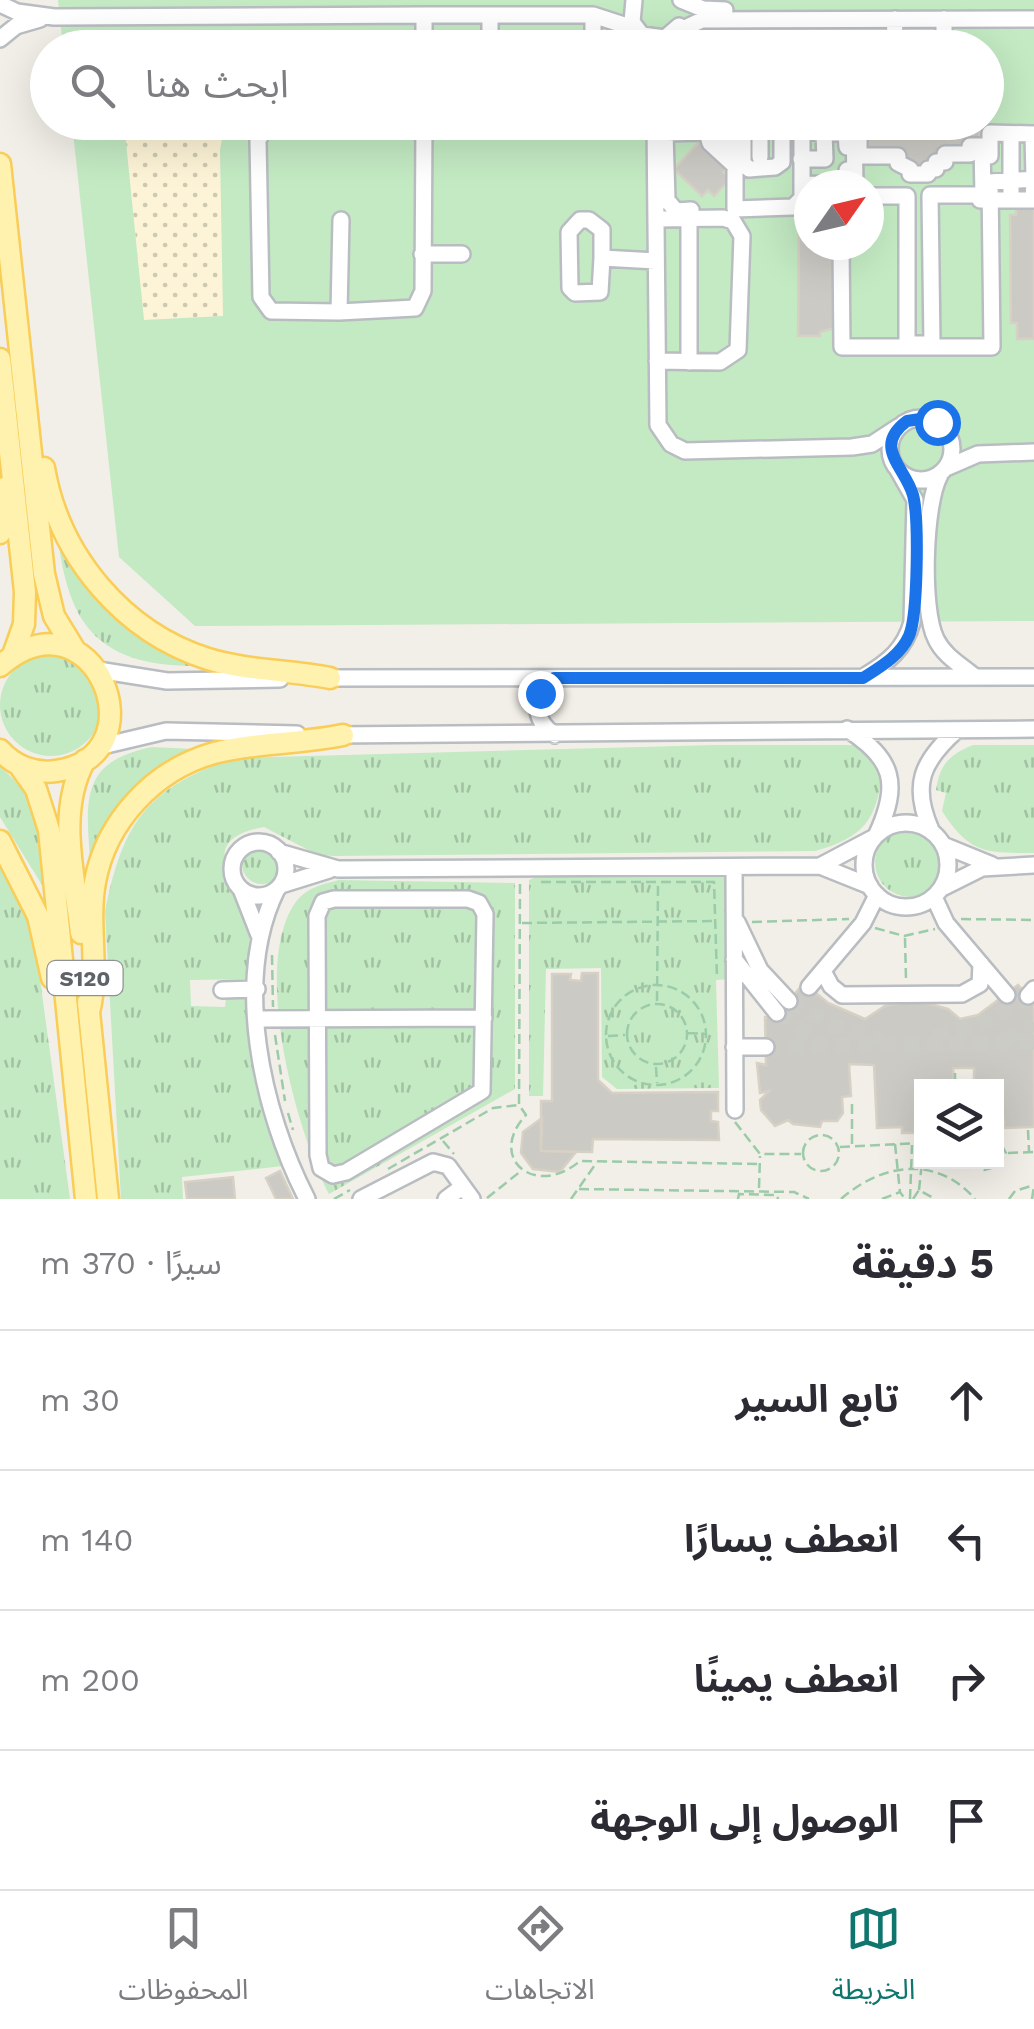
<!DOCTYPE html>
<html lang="ar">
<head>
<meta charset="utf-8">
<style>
  body { margin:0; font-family:"Work Sans","Noto Sans Arabic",sans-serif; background:#f2f2f3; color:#2b2b33; direction:rtl }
  .controls { position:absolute; right:30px; bottom:30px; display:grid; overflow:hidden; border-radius:0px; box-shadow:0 10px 40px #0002 }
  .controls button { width:90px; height:90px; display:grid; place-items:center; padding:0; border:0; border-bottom:2px solid #e1e1e2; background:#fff; color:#2b2b33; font:50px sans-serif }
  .compass { position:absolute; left:794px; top:170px; width:90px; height:90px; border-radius:50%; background:#fff; box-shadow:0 10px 40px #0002; rotate:56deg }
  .stop { position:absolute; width:30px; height:30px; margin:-22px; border:8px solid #1a73e8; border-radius:50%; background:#fff }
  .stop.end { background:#1a73e8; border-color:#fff; box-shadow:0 2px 10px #0008 }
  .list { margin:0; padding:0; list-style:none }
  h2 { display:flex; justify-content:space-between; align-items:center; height:130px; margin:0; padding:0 40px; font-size:42px }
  h2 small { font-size:32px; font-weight:400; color:#7c7c81 }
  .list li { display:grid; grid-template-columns:65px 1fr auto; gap:30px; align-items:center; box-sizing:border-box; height:140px; padding:0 40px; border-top:2px solid #e1e1e2 }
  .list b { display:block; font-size:38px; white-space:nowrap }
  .list em { font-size:32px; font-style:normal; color:#7c7c81 }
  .icon { flex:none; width:55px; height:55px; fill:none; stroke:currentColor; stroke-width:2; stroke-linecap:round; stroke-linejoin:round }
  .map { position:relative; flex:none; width:1034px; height:1199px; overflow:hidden; direction:ltr }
  .search { position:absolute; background:#fff; box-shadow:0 10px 40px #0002; left:30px; right:30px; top:30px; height:110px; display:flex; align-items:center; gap:25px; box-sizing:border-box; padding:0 35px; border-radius:55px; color:#7c7c81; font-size:38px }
  .sheet { height:690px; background:#fff }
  nav { display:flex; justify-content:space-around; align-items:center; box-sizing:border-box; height:140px; border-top:2px solid #e1e1e2; background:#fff; font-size:28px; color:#7c7c81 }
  nav a { display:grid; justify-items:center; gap:5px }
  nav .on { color:#0f766e }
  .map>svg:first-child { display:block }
  .grass { fill:url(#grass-tufts) }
  .sand { fill:url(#sand-dots) }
  .green { fill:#c3eac3; fill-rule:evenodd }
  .building { fill:#cccac4; stroke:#d7d1c5; stroke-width:2.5 }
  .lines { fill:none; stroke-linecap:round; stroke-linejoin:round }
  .minor-tunnel { stroke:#ccccc7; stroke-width:15; stroke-dasharray:15 8; stroke-linecap:butt }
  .minor-casing { stroke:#b9bdc1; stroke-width:20 }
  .major-casing { stroke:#f9cd58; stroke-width:25 }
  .path { stroke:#9bcba9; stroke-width:2.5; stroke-dasharray:10 5; stroke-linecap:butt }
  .minor { stroke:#fff; stroke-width:15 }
  .major { stroke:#fff2ae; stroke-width:20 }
  .route { stroke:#1a73e8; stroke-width:12 }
  .labels { text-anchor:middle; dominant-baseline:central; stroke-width:8; stroke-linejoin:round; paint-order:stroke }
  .shield { fill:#fff; stroke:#8e9295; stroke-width:2.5 }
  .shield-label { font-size:22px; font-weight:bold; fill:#5e6368 }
</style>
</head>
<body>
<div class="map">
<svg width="1034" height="1199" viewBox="0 0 1034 1199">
  <defs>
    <pattern id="grass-tufts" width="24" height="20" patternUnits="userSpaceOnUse" patternTransform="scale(2.5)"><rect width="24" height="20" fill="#c3eac3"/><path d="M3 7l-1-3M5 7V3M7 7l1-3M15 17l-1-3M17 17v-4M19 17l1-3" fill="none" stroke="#a2c1a2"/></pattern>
    <pattern id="sand-dots" width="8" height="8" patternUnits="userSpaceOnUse" patternTransform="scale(2.5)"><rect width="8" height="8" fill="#fdf4d7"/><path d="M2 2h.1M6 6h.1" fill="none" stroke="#d0c9b2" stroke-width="1.8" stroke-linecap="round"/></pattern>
  </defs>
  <rect width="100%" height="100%" fill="#f1efe7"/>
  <!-- grass -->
  <path class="grass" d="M58 536 68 555 200 666C103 667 68 630 58 536Z
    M0 705a51 51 0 1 1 102 0a51 51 0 1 1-102 0Z
    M716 745H856L882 773C877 821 862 838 815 851L334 856 318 855 264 827C185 841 248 891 254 924 257 941 254 962 254 979L190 980 191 1006 225 1007 226 998H253L257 1089 283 1166 182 1177 183 1199H121L105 912C123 822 146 789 234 758Z
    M973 745H1034V853C985 853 970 854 942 811L946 793 936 790C940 764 949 755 973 745Z
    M152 747 194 749C140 772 112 803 90 857 85 796 83 761 152 747Z
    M0 767C42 800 42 843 47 893L0 817Z
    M875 862a35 35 0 1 1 70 0a35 35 0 1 1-70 0Z
    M242 864a20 20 0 1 1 40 0a20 20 0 1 1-40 0Z
    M0 855 32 921 70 1199H0Z
    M538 876H723L729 884 732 979 716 980 719 1088 617 1089 602 1077 601 968 546 969 543 1096H529V880Z
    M339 880 515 883V1089L329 1194C296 1131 249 960 298 899 309 887 324 884 339 880Z"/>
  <!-- sand -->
  <path class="sand" d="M114 31H398V47H116Z
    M124 123H225L220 150 224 316 144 320Z"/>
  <!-- green -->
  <path class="green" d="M58 0H1034V621L195 626 119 557 72 123H124L144 320 223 316 220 150 225 123 986 122V48H398L397 31H115L116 47H63ZM809 185H869V245H809Z"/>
  <!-- building -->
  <path class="building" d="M739 122V139H716V123Z
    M862 122H979L980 144 934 167H912L862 153Z
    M702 139 730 165 723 172 730 179 714 196 708 190 702 196 674 169Z
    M799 205H809V245H836L835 328 820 332V336H798Z
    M1016 205H1034V339H1017V323H1011L1010 215H1016Z
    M582 973H598V1080L612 1093 718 1092V1111H711V1121L718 1122 719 1140 593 1139 592 1152 541 1151V1101H552V974H571L570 980 581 981Z
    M804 983 828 1003 865 1019 885 1006 916 1000 948 1009 960 1019 978 1015 1018 985 1034 1002V1127L1004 1128V1120H996V1086H974V1068H953L954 1086H922V1133H902V1127L877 1128 874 1065 849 1064 851 1096 842 1097 843 1113 837 1121H822L820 1127 793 1124 788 1120 775 1126 761 1110 760 1100 769 1091 760 1093 757 1063 766 1065 765 1017H775Z
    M542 1118 541 1151 576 1152 560 1172 533 1169 521 1153 523 1132Z
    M280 1171 293 1199H276L266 1178Z
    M233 1177 235 1199H187L185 1182Z"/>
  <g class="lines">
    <!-- minor-tunnel -->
    <path class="minor-tunnel" d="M789 1001 831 1025 881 1038
      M777 1013 823 1044
      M934 1037 989 1021 1028 996
      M1005 1040 1034 1023
      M766 1047 1034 1042"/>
    <defs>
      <path id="minor" d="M634 0 632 22 642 35 665 38 679 26
        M681 0 703 9 725 10
        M0 4 17 12 54 17 424 15V48
        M424 15H593L636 29
        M593 15V48
        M944 19V48
        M0 39 16 26 40 19
        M490 48V15
        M670 48 687 27 702 20 1034 19
        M894 48 895 19
        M655 122 658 425 671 444 685 451 852 447 872 444 898 427
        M743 122V163L749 169 775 167 782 162V122
        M824 133H846L847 147
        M1011 134V200H1033L1034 181
        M990 156V133L1033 134 1034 178
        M760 157V122
        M801 159H825L824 133H817
        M735 166 710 143 735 144V209L793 207 802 198V133
        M802 184 847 185V170
        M855 185 854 124H859V156H898V163L910 169V174H928V169H936V162H945V154H970V146H982L983 195H930L932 344H907V196H869
        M980 200H1011
        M691 210 676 211 667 200 665 133 707 132 710 143
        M656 219 723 218 733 221 742 236 738 350 720 362 657 361
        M689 219V362
        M341 220 339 312 415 308 423 291 424 122
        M841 245 842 347H992L990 182 1034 179
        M422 254H462
        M602 258 600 292 575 293 570 288 569 232 580 220H589L602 230V258L656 261
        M339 312 271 311 261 297 258 140 263 132 281 124 571 126 585 122
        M890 449a31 31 0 1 1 62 0a31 31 0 1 1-62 0Z
        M948 467 978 454 1034 452
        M940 475C924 503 921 610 936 639 944 656 961 665 975 677
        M98 670 167 681 280 679
        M865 676C888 662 905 649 912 622L915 500 898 470
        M323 678 1034 677
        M554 678C532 694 532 720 555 735
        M847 729C894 759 900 784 877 834
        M335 735 1034 729
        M98 747 166 731 297 734
        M864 865a42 42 0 1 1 84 0a42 42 0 1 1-84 0Z
        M931 830C911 785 922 761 957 730
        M232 869a27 27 0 1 1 54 0a27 27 0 1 1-54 0Z
        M943 845 992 865
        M279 852 338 869 820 866 870 886
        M820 866 873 838
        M734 867 735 1110
        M281 885 329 870
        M942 888 982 868 1034 865
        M241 889 259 935
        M277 889C232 980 262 1112 307 1199
        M934 897 946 923 1007 995
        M334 899H468L479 903 485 914 482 1091 346 1172 333 1175 321 1168 318 1155 317 916 323 902Z
        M737 922 760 970 789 1001
        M734 959 777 1013
        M823 971 831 986 842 995 962 994 980 984 981 964
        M809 987 863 923 877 895
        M222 990 257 989
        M1028 996 1034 989
        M258 1019 484 1018
        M734 1047H766
        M361 1199 433 1162 448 1166 472 1199
        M446 1199 462 1187"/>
      <path id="major" d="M0 164 44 574 54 616 76 652
        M0 359 25 592 24 624 13 655
        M44 468C59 556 123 632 208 659 247 671 290 670 330 678
        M0 533 4 488
        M0 666C93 585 163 756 56 771 35 774 14 766 0 750
        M19 765 36 789 49 830 86 1199
        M0 841 38 916 52 978
        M81 933C75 877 56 812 85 760
        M88 1002 108 1199
        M89 1012C100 969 87 925 95 882 106 821 154 770 214 753 255 742 300 744 343 735"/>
    </defs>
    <!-- minor casing -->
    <use href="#minor" class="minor-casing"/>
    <!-- major casing -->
    <use href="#major" class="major-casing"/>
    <!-- path -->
    <path class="path" d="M541 882H714L717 978
      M520 884 519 1105 526 1115C486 1158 535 1199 580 1161L760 1164
      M961 919 1034 920
      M752 922 849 919
      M522 923 714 921
      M875 928 904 936 935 929
      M905 938 906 980
      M272 955 273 1007
      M606 1035a50 50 0 1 1 100 0a50 50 0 1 1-100 0Z
      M657 1001 658 884
      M627 1034a30 30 0 1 1 60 0a30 30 0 1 1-60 0Z
      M688 1033 705 1034
      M275 1035 285 1101
      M608 1036 625 1035
      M656 1067 657 1083
      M955 1073V1086
      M288 1113 293 1130
      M735 1122 760 1154H801
      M1028 1130 1029 1151
      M803 1153a18 18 0 1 1 36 0a18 18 0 1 1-36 0Z
      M443 1141 454 1154
      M852 1144V1100
      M895 1144 900 1192
      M840 1147 922 1143
      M1008 1153 1034 1152
      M971 1162 984 1170 999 1166 1006 1153 996 1135
      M388 1169 493 1108 518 1105
      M759 1188 760 1156
      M579 1189 794 1192 809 1199
      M919 1190 922 1162
      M487 1198 521 1171
      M334 1199 350 1190
      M571 1199 597 1162
      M738 1199 739 1194 777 1195 778 1199
      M841 1199C882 1163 937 1155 975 1199
      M882 1199 900 1192 905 1199
      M910 1199 912 1145
      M913 1199 919 1190 935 1199
      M1009 1199 1015 1191 1031 1186
      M1032 1199 1034 1186"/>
    <!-- minor -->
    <use href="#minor" class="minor"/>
    <!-- major -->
    <use href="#major" class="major"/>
  </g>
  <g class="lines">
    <!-- route -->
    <path class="route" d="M540 693 554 678H863C880 667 900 656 909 636 918 615 919 518 913 495 905 467 872 447 907 421L927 418 937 422"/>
  </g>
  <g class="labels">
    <!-- shield labels -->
    <rect class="shield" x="47.5" y="961" width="75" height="34" rx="8"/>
    <g class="shield-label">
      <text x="85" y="978">S120</text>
    </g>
  </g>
</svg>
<div class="controls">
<button><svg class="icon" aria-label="layers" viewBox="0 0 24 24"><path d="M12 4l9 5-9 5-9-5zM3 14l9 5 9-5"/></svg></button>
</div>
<svg class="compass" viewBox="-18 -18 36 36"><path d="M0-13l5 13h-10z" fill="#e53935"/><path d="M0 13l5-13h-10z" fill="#7c7c81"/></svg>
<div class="stop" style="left:937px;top:422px"></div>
<div class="stop end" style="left:540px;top:693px"></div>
<div class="search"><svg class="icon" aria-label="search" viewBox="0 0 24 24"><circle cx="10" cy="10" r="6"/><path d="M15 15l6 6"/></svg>ابحث هنا</div>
</div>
<section class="sheet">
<h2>5 دقيقة<small>سيرًا · 370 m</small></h2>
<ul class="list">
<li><svg class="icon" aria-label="ahead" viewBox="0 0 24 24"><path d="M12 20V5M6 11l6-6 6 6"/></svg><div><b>تابع السير</b></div><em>30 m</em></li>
<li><svg class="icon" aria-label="left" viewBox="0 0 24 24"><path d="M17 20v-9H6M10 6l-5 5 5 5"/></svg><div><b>انعطف يسارًا</b></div><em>140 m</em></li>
<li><svg class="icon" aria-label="right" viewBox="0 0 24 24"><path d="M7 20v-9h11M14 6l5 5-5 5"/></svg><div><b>انعطف يمينًا</b></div><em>200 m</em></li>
<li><svg class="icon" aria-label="arrive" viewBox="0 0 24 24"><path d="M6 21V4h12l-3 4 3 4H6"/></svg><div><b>الوصول إلى الوجهة</b></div></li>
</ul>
</section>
<nav>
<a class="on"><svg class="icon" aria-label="map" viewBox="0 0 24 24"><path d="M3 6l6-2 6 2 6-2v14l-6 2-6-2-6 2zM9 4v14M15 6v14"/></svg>الخريطة</a>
<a><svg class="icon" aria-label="directions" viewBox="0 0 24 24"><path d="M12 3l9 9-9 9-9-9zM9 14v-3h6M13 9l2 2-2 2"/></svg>الاتجاهات</a>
<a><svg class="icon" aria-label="saved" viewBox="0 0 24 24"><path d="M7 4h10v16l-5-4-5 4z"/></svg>المحفوظات</a>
</nav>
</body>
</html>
